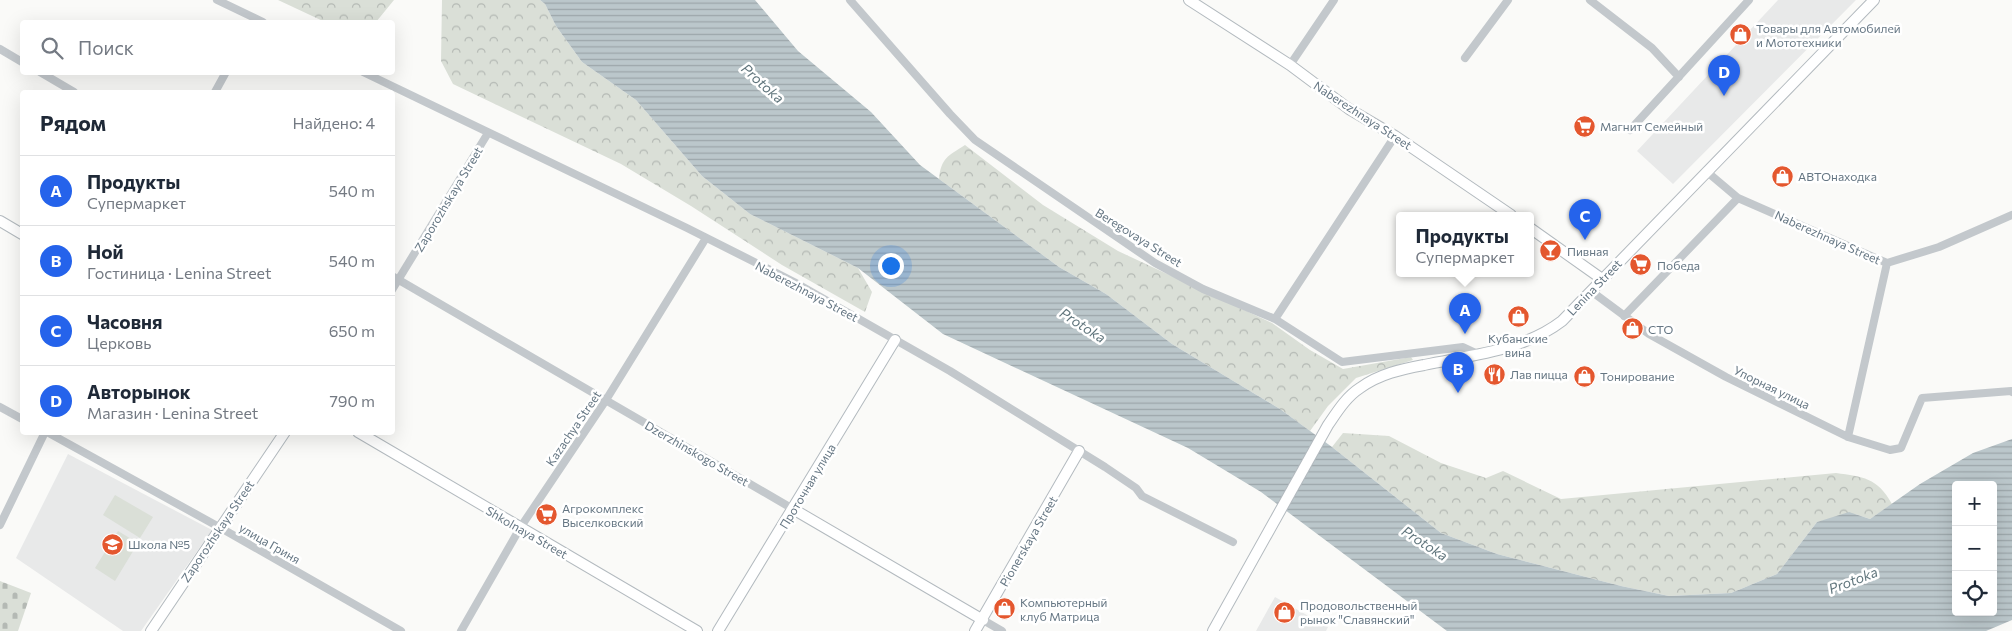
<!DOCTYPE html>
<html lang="ru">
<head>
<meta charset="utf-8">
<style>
  body { margin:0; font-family:Commissioner,sans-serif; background:#f6f6f7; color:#1f2937 }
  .controls { position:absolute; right:15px; bottom:15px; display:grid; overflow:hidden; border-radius:5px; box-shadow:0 5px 20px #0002 }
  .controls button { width:45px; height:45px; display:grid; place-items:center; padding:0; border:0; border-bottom:1px solid #e0e1e3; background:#fff; color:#1f2937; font:25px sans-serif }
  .you { position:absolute; left:890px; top:265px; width:18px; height:18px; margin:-12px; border:4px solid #fff; border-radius:50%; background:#1a73e8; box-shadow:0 0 0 8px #1a73e833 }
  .badge { display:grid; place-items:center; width:32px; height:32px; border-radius:50%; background:#2563eb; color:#fff; font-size:16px; font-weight:700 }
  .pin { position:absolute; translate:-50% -41px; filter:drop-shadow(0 1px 2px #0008) }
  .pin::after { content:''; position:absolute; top:26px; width:18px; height:15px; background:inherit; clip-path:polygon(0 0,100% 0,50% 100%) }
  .popup { position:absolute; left:1396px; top:212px; width:138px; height:65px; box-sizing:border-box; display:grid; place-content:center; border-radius:5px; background:#fff; filter:drop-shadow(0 1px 4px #0005); font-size:16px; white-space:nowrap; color:#747a83 }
  .popup b { font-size:19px; color:#1f2937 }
  .popup::after { content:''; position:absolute; left:50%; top:100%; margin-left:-10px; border:10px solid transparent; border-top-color:#fff }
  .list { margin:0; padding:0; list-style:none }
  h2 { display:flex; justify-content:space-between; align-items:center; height:65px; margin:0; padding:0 20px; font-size:21px }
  h2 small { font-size:16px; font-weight:400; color:#747a83 }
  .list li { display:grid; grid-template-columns:32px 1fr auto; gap:15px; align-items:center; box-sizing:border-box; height:70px; padding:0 20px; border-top:1px solid #e0e1e3 }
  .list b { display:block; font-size:19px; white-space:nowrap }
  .list p { margin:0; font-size:16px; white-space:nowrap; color:#747a83 }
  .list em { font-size:16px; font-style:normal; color:#747a83 }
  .icon { flex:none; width:28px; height:28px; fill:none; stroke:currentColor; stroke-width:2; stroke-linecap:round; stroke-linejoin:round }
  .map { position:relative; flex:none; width:2012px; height:631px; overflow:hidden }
  .search { position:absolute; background:#fff; box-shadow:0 5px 20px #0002; left:20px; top:20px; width:375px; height:55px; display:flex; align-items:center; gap:12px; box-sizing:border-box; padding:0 18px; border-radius:5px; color:#747a83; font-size:19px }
  .panel { position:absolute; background:#fff; box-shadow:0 5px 20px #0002; left:20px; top:90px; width:375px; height:345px; border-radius:5px }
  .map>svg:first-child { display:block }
  .built { fill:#e8e9e9 }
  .green { fill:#dadfd7 }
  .forest { fill:url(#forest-crowns) }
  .cemetery { fill:url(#cemetery-stones) }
  .water { fill:url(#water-rules); fill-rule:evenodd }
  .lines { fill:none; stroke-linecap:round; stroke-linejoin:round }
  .secondary-casing { stroke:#b3babf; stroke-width:12 }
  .street { stroke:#c3c8cc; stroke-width:8 }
  .secondary { stroke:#fff; stroke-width:10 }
  .labels { text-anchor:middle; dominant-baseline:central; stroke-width:5; stroke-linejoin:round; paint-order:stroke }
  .poi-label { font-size:12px; fill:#657683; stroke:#fff; text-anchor:start }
  .street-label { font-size:12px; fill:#657683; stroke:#fff }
  .water-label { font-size:14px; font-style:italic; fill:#60757c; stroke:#fff }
</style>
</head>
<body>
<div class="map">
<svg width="2012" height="631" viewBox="0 0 2012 631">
  <defs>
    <pattern id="forest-crowns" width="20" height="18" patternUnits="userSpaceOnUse" patternTransform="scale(1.25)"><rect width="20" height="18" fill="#dadfd7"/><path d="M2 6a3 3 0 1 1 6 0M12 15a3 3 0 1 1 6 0" fill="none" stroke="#b4b9b4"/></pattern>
    <pattern id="cemetery-stones" width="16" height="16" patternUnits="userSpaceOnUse" patternTransform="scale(1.25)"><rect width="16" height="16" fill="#dadfd7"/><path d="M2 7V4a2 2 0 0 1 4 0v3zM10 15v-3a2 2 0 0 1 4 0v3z" fill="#b4b9b4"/></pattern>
    <pattern id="water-rules" width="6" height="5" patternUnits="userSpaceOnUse" patternTransform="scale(1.25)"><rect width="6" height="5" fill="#bbc7cb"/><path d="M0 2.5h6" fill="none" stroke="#9ca6aa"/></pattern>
  </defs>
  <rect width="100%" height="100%" fill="#fafaf8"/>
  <!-- built -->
  <path class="built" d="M1778 0H1856L1673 184 1637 151Z
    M68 454 212 530 141 631H123L16 558Z
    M1275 597 1328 627 1326 631H1256Z"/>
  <!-- green -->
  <path class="green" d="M115 495 153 517 140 538 103 515Z
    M118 531 138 543 115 581 95 568Z"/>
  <!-- forest -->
  <path class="forest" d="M278 0H394L376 22H325Z
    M442 0H540L545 4 556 26 582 62 636 100 702 176 750 214 858 268 872 292 865 312 782 265 691 206 621 164 453 84 441 61Z
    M965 145 1043 205 1118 251 1272 323 1310 350 1343 369 1411 357 1413 360 1356 378 1328 406 1310 431 1280 409 1172 344 1106 294 1059 267 939 179C941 158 948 156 965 145Z
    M1343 433 1389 436 1441 463 1486 478 1503 471 1561 499 1836 473C1863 477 1877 477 1892 504L1870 519 1855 514 1817 522 1777 574 1731 593 1669 596 1621 586 1497 554 1441 533 1332 447Z"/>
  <!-- cemetery -->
  <path class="cemetery" d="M0 581 31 593 18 631H0Z"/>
  <!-- water -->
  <path class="water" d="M540 0H755L798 51 871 112 920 165 1059 267 1106 294 1172 344 1280 409 1332 447 1441 533 1497 554 1621 586 1669 596 1731 593 1777 574 1817 522 1849 512 1870 519 1920 484 1973 453 2012 439V620L1986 631H1447L1261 492 1188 448 943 334 858 268 750 214 702 176 636 100 582 62 556 26 545 4ZM1956 485H1993V612H1956Z"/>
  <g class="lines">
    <defs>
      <path id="secondary" d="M1189 0 1290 65 1349 109 1395 136 1511 215
        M0 221 22 234
        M1530 228 1602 279
        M358 432 697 631
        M793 509 983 620
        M151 631 285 432
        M718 631 895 340
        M975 631 1079 451
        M1213 631 1328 425C1337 412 1346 397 1360 388 1379 374 1402 369 1424 365 1471 355 1523 351 1562 321L1874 0"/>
    </defs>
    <!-- secondary casing -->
    <use href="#secondary" class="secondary-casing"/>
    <!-- street -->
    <path class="street" d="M217 0 263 22
      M850 0 950 114 975 140 1155 263 1203 289 1275 319 1342 362 1463 347 1478 354
      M1590 0 1652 48 1679 77
      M0 49 22 62
      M1465 58 1508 0
      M1290 65 1334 0
      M40 72 74 92
      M363 72 687 228 794 282 950 371 1105 467 1136 488 1142 496 1233 542
      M215 92 226 72
      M1630 130 1749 0
      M1706 171 1738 198 1887 263 1939 247 2012 215
      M392 276 793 509
      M392 290 488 133
      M1591 291 1649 334 1726 377 1848 437 1890 450 1901 448 1922 398 2011 391 2012 392
      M1624 316 1738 198
      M1275 319 1395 136
      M0 407 22 419
      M47 432 219 527 401 631
      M1848 437 1887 263
      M0 525 45 432
      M983 620 1002 631
      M461 631 520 528 606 400 706 238"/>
    <!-- secondary -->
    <use href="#secondary" class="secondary"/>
  </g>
  <!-- icons -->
  <defs>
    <symbol id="shop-disc" viewBox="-11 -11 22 22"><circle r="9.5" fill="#e4572e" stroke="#fff"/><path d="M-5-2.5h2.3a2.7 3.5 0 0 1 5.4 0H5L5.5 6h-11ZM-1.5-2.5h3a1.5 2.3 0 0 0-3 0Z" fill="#fff"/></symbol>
    <symbol id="supermarket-disc" viewBox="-11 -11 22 22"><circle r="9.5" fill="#e4572e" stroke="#fff"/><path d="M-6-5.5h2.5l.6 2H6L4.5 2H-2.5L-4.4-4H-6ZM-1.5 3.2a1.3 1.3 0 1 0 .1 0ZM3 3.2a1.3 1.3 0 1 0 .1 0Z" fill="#fff"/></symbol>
    <symbol id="bar-disc" viewBox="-11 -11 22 22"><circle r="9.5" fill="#e4572e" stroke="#fff"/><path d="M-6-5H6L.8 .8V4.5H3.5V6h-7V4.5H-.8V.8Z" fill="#fff"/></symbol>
    <symbol id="restaurant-disc" viewBox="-11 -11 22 22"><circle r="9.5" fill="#e4572e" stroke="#fff"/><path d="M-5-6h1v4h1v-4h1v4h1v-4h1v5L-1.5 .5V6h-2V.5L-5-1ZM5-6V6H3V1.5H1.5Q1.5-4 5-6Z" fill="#fff"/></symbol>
    <symbol id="school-disc" viewBox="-11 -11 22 22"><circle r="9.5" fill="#e4572e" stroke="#fff"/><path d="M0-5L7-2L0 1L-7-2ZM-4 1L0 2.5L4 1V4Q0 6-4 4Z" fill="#fff"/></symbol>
  </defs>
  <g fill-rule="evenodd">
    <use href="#shop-disc" x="1728" y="22" width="25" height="25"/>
    <use href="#supermarket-disc" x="1572" y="114" width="25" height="25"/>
    <use href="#shop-disc" x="1770" y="164" width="25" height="25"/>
    <use href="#bar-disc" x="1538" y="238" width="25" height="25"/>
    <use href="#supermarket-disc" x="1628" y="252" width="25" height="25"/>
    <use href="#shop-disc" x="1506" y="304" width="25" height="25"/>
    <use href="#shop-disc" x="1620" y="316" width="25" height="25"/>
    <use href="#restaurant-disc" x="1482" y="362" width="25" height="25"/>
    <use href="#shop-disc" x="1572" y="364" width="25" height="25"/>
    <use href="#supermarket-disc" x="534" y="502" width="25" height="25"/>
    <use href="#school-disc" x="100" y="532" width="25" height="25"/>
    <use href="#shop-disc" x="992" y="596" width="25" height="25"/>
    <use href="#shop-disc" x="1272" y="600" width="25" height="25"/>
  </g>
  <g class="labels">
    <!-- poi labels -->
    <g class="poi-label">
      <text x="1756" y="28">Товары для Автомобилей<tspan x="1756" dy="14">и Мототехники</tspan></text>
      <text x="1600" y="126">Магнит Семейный</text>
      <text x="1798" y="176">АВТОнаходка</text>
      <text x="1567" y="251">Пивная</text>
      <text x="1657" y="265">Победа</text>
      <text x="1648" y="329">СТО</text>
      <text x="1518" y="338" text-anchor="middle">Кубанские<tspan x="1518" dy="14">вина</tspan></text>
      <text x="1510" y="374">Лав пицца</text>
      <text x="1600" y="376">Тонирование</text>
      <text x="562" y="508">Агрокомплекс<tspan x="562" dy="14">Выселковский</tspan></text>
      <text x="128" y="544">Школа №5</text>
      <text x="1020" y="602">Компьютерный<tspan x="1020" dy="14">клуб Матрица</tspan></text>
      <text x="1300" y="605">Продовольственный<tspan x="1300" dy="14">рынок "Славянский"</tspan></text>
    </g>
    <!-- street labels -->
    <g class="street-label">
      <text transform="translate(1363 115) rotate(33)">Naberezhnaya Street</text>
      <text transform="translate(448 199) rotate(-59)">Zaporozhskaya Street</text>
      <text transform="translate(1139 237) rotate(32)">Beregovaya Street</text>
      <text transform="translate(1828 237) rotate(24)">Naberezhnaya Street</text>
      <text transform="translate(1594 287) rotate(-46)">Lenina Street</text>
      <text transform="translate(807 291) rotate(28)">Naberezhnaya Street</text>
      <text transform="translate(1772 387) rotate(26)">Упорная улица</text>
      <text transform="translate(573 428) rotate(-56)">Kazachya Street</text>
      <text transform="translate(697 453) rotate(30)">Dzerzhinskogo Street</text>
      <text transform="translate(807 486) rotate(-59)">Проточная улица</text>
      <text transform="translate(217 531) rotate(-56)">Zaporozhskaya Street</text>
      <text transform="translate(527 532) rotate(30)">Shkolnaya Street</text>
      <text transform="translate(1028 541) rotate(-60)">Pionerskaya Street</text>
      <text transform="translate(270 543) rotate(30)">улица Гриня</text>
    </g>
    <!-- water labels -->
    <g class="water-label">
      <text transform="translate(763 83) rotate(42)">Protoka</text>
      <text transform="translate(1083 325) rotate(33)">Protoka</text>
      <text transform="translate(1425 543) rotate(33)">Protoka</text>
      <text transform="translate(1853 580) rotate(-21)">Protoka</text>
    </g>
  </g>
</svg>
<div class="controls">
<button>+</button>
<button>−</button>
<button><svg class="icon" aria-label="locate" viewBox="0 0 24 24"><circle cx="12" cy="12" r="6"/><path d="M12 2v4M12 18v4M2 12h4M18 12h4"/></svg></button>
</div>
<div class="you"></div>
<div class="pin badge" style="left:1465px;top:334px">A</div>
<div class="popup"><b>Продукты</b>Супермаркет</div>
<div class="pin badge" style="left:1458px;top:393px">B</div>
<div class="pin badge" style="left:1585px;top:240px">C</div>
<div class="pin badge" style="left:1724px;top:96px">D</div>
<div class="search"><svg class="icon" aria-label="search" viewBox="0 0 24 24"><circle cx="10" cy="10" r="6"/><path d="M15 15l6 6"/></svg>Поиск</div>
<section class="panel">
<h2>Рядом<small>Найдено: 4</small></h2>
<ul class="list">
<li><span class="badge">A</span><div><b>Продукты</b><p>Супермаркет</p></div><em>540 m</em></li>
<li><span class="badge">B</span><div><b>Ной</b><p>Гостиница · Lenina Street</p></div><em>540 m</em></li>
<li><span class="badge">C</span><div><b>Часовня</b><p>Церковь</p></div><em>650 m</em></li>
<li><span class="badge">D</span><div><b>Авторынок</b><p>Магазин · Lenina Street</p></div><em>790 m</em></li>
</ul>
</section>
</div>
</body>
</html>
